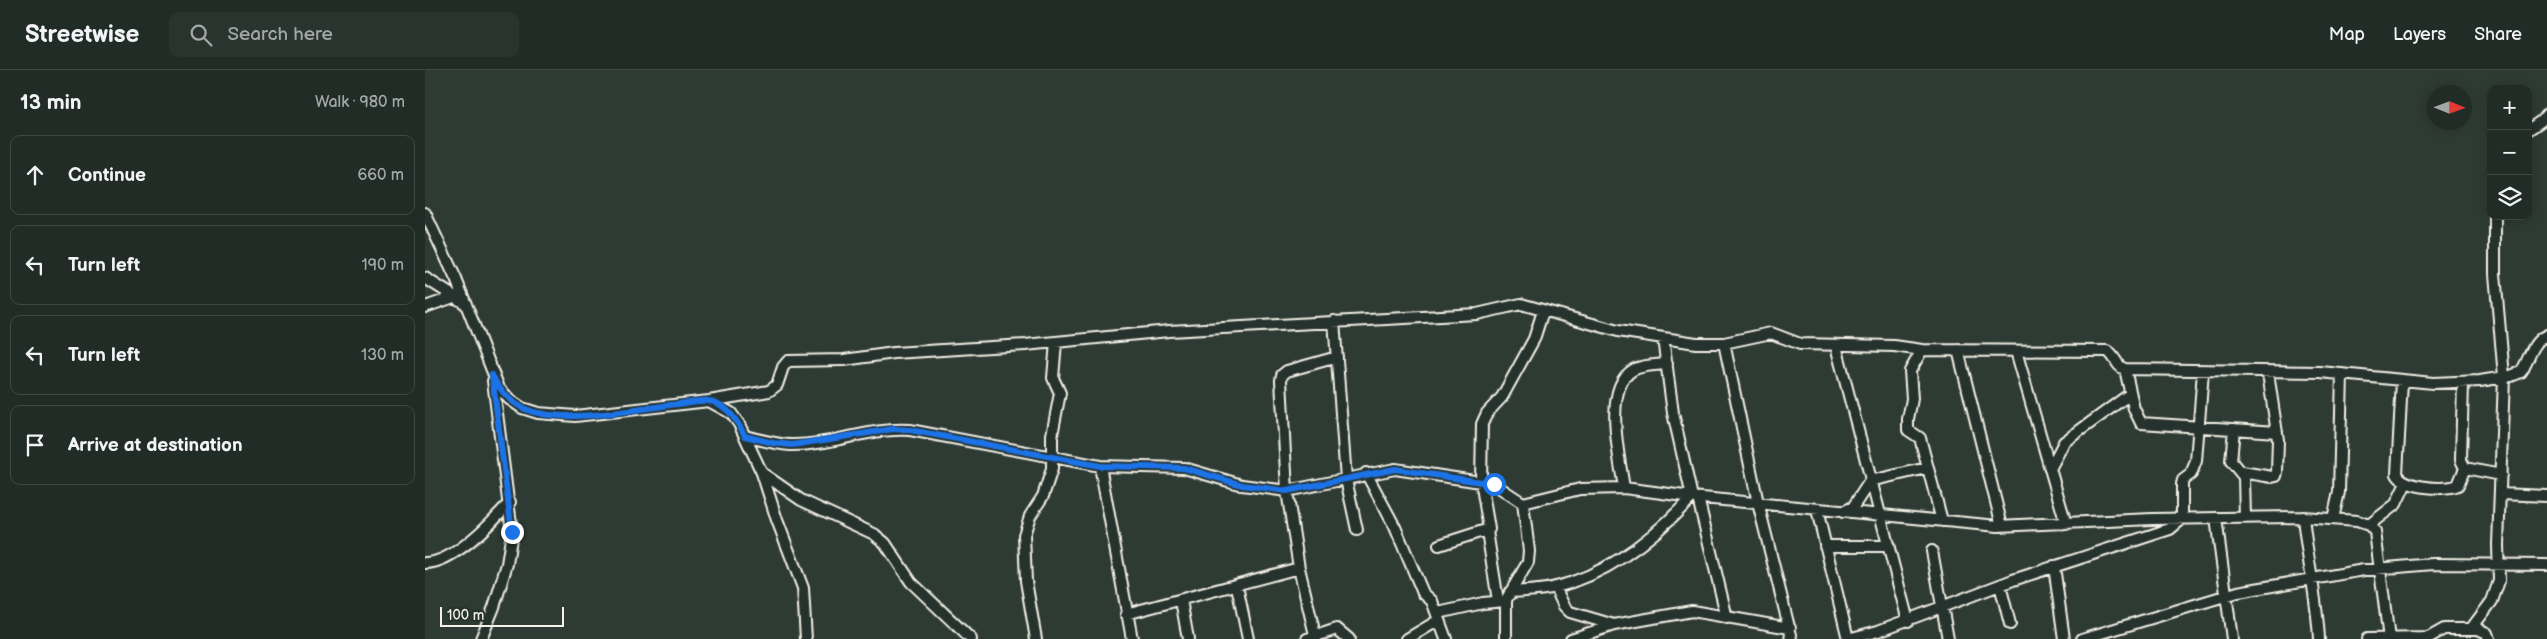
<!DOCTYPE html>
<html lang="en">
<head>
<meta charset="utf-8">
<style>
  body { margin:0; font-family:"Balsamiq Sans",sans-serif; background:#2a342f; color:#f1f3f6 }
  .controls { position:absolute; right:15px; top:15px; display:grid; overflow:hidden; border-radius:10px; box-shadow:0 2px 12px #0003 }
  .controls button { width:45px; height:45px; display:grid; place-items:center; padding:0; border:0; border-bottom:1px solid #3f4844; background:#222c27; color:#f1f3f6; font:25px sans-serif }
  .compass { position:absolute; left:2002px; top:15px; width:45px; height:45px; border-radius:50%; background:#222c27; box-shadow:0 2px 12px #0003; rotate:91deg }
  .scale { position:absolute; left:15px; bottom:12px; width:124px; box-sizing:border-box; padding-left:5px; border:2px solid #f4f1e8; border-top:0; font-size:14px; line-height:18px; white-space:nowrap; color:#f4f1e8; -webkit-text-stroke:4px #26332d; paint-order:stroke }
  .stop { position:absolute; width:15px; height:15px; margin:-11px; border:4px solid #1a73e8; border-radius:50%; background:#fff }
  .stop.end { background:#1a73e8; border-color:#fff; box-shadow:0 1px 5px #0008 }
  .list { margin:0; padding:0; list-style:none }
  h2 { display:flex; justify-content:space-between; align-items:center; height:65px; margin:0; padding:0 20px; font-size:21px }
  h2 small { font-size:16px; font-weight:400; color:#a2a7a7 }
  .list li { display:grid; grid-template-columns:32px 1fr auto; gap:15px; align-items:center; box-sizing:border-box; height:80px; margin:0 10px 10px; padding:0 10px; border:1px solid #3f4844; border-radius:10px }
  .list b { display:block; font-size:19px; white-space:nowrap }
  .list em { font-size:16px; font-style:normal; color:#a2a7a7 }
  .icon { flex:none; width:28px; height:28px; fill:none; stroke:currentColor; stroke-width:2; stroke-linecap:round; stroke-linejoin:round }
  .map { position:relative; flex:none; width:2122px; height:569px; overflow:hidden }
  header { display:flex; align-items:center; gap:30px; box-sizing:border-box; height:70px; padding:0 25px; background:#222c27; border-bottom:1px solid #3f4844 }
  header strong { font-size:24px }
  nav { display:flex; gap:28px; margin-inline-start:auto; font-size:18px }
  .search { width:350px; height:45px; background:#2a342f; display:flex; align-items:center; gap:12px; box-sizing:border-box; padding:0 18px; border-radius:10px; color:#a2a7a7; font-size:19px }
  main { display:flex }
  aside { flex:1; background:#222c27 }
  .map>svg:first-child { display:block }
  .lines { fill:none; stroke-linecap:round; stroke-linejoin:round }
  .minor-casing { stroke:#f4f1e8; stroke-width:14 }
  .minor { stroke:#26332d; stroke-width:10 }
  .route { stroke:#1a73e8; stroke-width:6 }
</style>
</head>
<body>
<header>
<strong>Streetwise</strong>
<div class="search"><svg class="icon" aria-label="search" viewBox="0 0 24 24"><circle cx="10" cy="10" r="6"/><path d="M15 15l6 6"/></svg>Search here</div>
<nav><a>Map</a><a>Layers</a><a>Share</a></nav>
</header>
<main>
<aside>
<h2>13 min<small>Walk · 980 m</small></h2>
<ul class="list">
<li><svg class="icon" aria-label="ahead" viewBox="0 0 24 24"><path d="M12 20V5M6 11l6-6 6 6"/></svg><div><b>Continue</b></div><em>660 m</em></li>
<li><svg class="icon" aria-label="left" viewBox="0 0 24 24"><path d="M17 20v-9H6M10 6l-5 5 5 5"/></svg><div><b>Turn left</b></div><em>190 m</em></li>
<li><svg class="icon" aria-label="left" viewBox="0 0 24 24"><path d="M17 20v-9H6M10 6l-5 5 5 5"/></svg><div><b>Turn left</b></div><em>130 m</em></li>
<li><svg class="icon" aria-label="arrive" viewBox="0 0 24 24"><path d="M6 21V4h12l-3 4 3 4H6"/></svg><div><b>Arrive at destination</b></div></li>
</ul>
</aside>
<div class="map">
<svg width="2122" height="569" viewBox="0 0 2122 569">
  <rect width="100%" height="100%" fill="#2e3b34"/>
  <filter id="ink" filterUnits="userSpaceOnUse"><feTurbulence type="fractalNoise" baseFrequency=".02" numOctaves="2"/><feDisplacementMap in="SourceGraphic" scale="10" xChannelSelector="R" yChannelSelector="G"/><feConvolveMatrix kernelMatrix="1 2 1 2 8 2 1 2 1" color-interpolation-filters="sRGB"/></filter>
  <g filter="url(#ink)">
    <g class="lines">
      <defs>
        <path id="minor" d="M2103 60 2116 51 2122 44
          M0 143 31 209 74 318 84 329 97 338 113 343 150 346 284 331 344 321 352 315 358 297 363 291 419 290 469 283 600 275 744 261 1052 244 1096 234 1193 261 1271 273H1299L1346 263 1375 274 1469 276 1497 280 1682 281C1691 286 1691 297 1700 299L1895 302 2008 313 2055 311 2086 306 2096 302C2105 289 2106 272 2122 265
          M0 208 41 234
          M0 237 29 227
          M909 251 921 409 932 460
          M1299 273 1333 433 1367 569
          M1411 276 1483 551
          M1497 280 1485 301 1487 329 1483 349V360L1495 368 1517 451
          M1533 280 1577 456
          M1591 281 1641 454
          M1700 299 1709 339 1716 353 1852 362
          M1977 311 1972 404C1979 418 2021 421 2033 415L2040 398 2036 390 2038 312
          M284 331 306 343 314 354 337 403 352 450 378 518 381 569
          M1809 359 1806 391 1819 407 1820 448
          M320 366C335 370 350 374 365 375 406 376 444 357 485 360L675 396 759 398 817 415 862 421 970 399 1069 414 1098 433 1155 419 1199 418 1267 427 1573 456 1727 449 1878 447 1932 451 1944 455 1950 462 1964 569
          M675 396 707 569
          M2040 398 2076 405
          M1625 399 1639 372 1705 324
          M1817 402 1847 407 1851 406 1852 402 1853 370 1843 303
          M337 403 376 430 449 464 460 473 486 512 546 569
          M941 403 970 457 998 523 1007 531 1021 569
          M1199 418C1195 390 1177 318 1208 300 1216 295 1232 295 1242 294
          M2075 424 2122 426
          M1273 428 1302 548
          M1392 440 1423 569
          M1418 442 1428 437 1445 411 1502 398
          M1878 447C1882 488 1892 528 1894 569
          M1791 448 1807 569
          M1908 449 1914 422 1917 304
          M1944 455 1971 434 1981 413
          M1062 461 1073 531
          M1014 475 1064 459 1056 411 1057 354 1062 343 1077 327 1109 269 1118 241
          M1400 476H1464
          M1507 481 1523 569
          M0 493C29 493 67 452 85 432
          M1629 496 1639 569
          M1575 515 1585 554
          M812 516 823 569
          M1130 517 1139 536 1145 542 1189 555 1267 541 1365 558
          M1085 522C1099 521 1116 521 1131 517 1184 504 1230 467 1267 427L1248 343 1238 268
          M756 530 763 569
          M1013 543 1058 533 1080 531
          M701 544 874 498
          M2046 559 2067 531 2074 511 2073 475 2079 307 2070 204V146
          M56 569 69 537 82 494 87 462 68 311
          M611 569 601 511 599 465 605 446 618 426 627 399V365L635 323 628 308 631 272
          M882 569 912 559 924 569
          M891 569 874 498 862 421 856 310 857 305 862 301 912 287
          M982 569 1014 550
          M1081 569V530L1103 492 1104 481 1098 433
          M1146 569 1189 555
          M1423 569 1453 561 1588 510 1745 459 1757 449V414L1758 410 1766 404 1771 391 1778 301
          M1657 569 1813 522 1939 500 2008 494 2122 495
          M1942 569 2003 568 2019 559H2053L2062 563 2064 569"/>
      </defs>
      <!-- minor casing -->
      <use href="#minor" class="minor-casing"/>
      <!-- minor -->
      <use href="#minor" class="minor"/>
    </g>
  </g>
  <g class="lines" filter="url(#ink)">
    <!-- route -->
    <path class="route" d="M87 462 67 305C74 319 83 331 98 338 136 356 210 339 253 334 262 333 274 330 283 331 301 332 313 352 320 366L348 373 367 375 468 359 485 360 675 396 759 398 817 415 862 421 970 399 1069 414"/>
  </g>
</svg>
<div class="controls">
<button>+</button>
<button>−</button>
<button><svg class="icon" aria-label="layers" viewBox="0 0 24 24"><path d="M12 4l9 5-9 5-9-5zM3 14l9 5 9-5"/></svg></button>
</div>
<svg class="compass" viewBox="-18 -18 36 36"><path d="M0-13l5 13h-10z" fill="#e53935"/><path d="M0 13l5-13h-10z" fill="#a2a7a7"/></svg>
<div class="scale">100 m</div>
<div class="stop" style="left:1069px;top:414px"></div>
<div class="stop end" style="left:87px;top:462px"></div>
</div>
</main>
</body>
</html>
